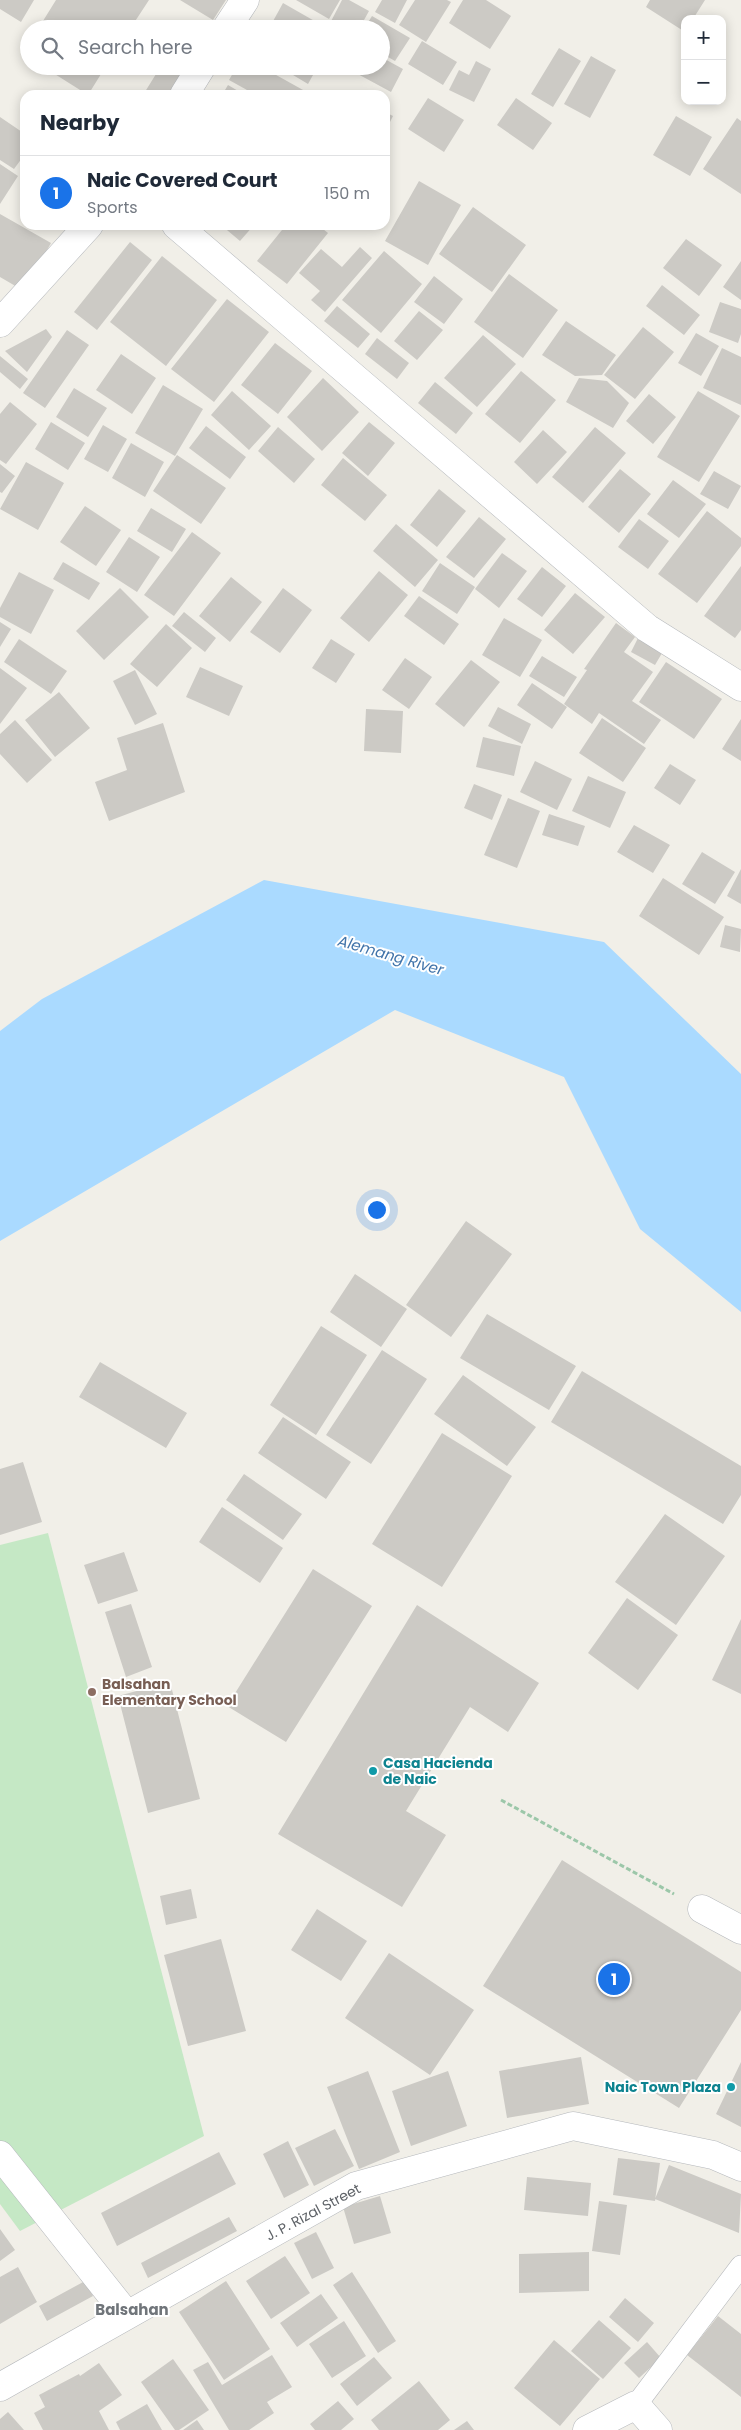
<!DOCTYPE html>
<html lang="en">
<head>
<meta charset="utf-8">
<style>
  body { margin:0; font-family:Poppins,sans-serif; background:#f2f2f3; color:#1f2937 }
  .controls { position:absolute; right:15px; top:15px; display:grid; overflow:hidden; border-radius:10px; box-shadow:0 2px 12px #0003 }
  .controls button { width:45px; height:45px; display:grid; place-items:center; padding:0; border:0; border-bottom:1px solid #e0e1e3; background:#fff; color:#1f2937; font:25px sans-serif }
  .you { position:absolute; left:376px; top:1209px; width:18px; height:18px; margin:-12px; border:4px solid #fff; border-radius:50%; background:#1a73e8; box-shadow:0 0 0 8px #1a73e833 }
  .badge { display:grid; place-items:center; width:32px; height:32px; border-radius:50%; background:#1a73e8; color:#fff; font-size:16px; font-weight:700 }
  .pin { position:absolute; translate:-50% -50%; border:2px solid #fff; box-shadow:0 1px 5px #0006 }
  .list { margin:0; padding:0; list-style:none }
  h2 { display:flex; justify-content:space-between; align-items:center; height:65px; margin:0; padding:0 20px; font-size:21px }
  h2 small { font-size:16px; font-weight:400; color:#747a83 }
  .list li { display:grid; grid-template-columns:32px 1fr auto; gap:15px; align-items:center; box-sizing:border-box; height:75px; padding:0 20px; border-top:1px solid #e0e1e3 }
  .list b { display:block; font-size:19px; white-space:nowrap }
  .list p { margin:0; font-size:16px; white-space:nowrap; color:#747a83 }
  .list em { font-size:16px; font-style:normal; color:#747a83 }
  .icon { flex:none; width:28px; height:28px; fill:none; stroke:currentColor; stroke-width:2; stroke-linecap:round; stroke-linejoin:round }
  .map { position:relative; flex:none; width:741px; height:2430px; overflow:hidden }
  .search { position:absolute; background:#fff; box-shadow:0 2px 12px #0003; left:20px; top:20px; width:370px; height:55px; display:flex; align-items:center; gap:12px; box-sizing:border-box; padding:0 18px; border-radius:28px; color:#747a83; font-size:19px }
  .panel { position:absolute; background:#fff; box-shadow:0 2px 12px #0003; left:20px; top:90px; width:370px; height:140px; border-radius:15px }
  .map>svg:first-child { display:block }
  .green { fill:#c5e8c5 }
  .water { fill:#aadaff }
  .building { fill:#cccac5 }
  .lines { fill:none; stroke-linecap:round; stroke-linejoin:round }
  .service-casing { stroke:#b5b8bc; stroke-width:22 }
  .minor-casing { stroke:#b5b8bc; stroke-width:29 }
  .tertiary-casing { stroke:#b5b8bc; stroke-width:29 }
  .path { stroke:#9cc7a9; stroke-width:3; stroke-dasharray:5 2.5; stroke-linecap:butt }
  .service { stroke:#fff; stroke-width:21 }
  .minor { stroke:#fff; stroke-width:28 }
  .tertiary { stroke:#fff; stroke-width:28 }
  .education-dot { fill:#8d6e63; stroke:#fff; stroke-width:2 }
  .culture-dot { fill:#0f9aa8; stroke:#fff; stroke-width:2 }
  .labels { text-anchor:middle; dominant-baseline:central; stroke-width:4; stroke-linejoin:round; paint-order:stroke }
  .education-label { font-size:14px; font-weight:bold; fill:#785e54; stroke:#fff; text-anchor:start }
  .culture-label { font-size:14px; font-weight:bold; fill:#0d838f; stroke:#fff; text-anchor:start }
  .street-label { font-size:14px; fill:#5f6368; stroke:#fff }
  .water-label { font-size:15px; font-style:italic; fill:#4174aa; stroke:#fff }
  .neighbourhood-label { font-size:15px; font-weight:bold; fill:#70757a; stroke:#fff }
</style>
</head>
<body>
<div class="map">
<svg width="741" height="2430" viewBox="0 0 741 2430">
  <rect width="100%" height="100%" fill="#f1efe8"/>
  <!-- green -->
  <path class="green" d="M48 1533 204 2136 20 2231 0 2204V1545Z"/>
  <!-- water -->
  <path class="water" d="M264 880 604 942 741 1074V1312L640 1229 564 1077 395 1010 0 1241V1031L42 999Z"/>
  <!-- building -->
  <path class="building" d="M0 0H34L21 22 0 9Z
    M56 0H149L130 29H38Z
    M180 0H226L213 20Z
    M296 0H340L329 19Z
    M342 0H349L369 11 359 29H327Z
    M382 0H407L395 23 375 12Z
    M415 0H447L451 2 426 42 399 25Z
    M463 0H486L511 16 490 49 449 23Z
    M650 0H705L693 19H685V32L646 7Z
    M283 3 318 23 314 29H281L272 23Z
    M372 16 410 38 395 61 381 53V29H364Z
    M422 41 457 62 443 85 408 64Z
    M559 48 581 61 553 107 531 94Z
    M591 56 616 70 590 118 564 104Z
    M381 57 403 69 391 92 343 66H381Z
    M476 61 491 69 474 102 449 90 459 70 469 75Z
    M42 66H106L88 95Z
    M161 66H191L173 95H143Z
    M237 66H260L312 95H256L229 80Z
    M278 66H318L308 84Z
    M228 85 245 95H222Z
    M428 98 464 120 444 152 408 129Z
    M516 98 552 123 533 150 497 125Z
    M385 112 393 116 385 132Z
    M676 116 712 137 690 176 653 155Z
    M0 117 25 134V154L14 169 0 160Z
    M737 118 741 121V194L703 169Z
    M0 164 18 176 0 204Z
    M419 181 461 205 428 265 385 241Z
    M473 207 526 245 492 292 439 254Z
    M0 214 51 243 24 291 0 277Z
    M221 225H254L240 241Z
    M286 225H318L328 233 287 284 257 261Z
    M686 239 722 265 699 296 663 268Z
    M130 242 152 260 97 330 74 312Z
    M360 247 372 258 325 312 311 300 320 291 299 273 321 249 342 267Z
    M384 251 422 284 381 333 342 300Z
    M162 256 217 300 166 366 110 322Z
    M741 261V300L723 287Z
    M509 274 558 310 523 358 474 322Z
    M434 276 463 299 444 324 414 302Z
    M662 285 700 315 684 335 646 306Z
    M227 299 269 332 214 402 171 369Z
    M720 302 741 309V334L738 343 709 332Z
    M337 306 370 334 358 348 324 321Z
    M419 311 443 330 417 360 394 341Z
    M566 321 616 355 602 375 575 376 542 355Z
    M643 327 674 352 635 399 604 375Z
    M46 329 52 337 27 372 5 351Z
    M67 330 89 345 45 408 23 393Z
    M696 333 719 346 701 376 678 363Z
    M483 335 516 364 477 407 444 378Z
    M377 338 409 363 397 379 365 354Z
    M275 343 312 371 278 414 241 385Z
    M722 348 741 357V405L703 388Z
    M121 354 156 378 132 414 96 390Z
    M0 356 28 379 20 389 0 372Z
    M521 371 556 400 520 443 485 414Z
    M323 378 359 412 322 451 287 417Z
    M579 378 607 381 629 403 613 428 566 402Z
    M435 382 473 413 456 434 418 403Z
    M163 385 203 409 175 456 135 433Z
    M74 388 107 408 88 437 56 417Z
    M232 391 271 426 249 450 211 415Z
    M698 391 740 416 699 482 657 457Z
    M649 394 676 417 653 444 626 421Z
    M10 402 37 424 6 464 0 460V414Z
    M51 422 85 443 68 470 35 449Z
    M369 422 395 443 368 476 342 453Z
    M103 425 127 439 108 472 84 459Z
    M206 426 246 457 230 479 189 448Z
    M278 427 315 459 294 483 258 451Z
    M595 427 626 453 583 503 552 477Z
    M543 430 567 452 537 484 514 462Z
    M131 443 164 462 145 497 112 478Z
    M177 455 226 488 201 524 153 491Z
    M343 458 387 495 365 521 321 485Z
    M26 462 64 483 38 530 0 509Z
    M0 464 15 476 2 493 0 492Z
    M620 469 651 494 619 533 588 507Z
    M714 471 741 486 728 509 700 494Z
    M673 480 706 504 679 538 647 514Z
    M439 489 466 511 437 547 410 525Z
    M85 506 121 530 96 566 60 542Z
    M151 508 186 529 172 552 137 531Z
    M707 511 741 538V546L697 603 658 574Z
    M479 517 506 539 474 578 446 557Z
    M639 519 669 541 648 569 618 547Z
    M396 524 438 560 415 587 373 551Z
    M192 532 221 553 174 616 144 595Z
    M129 537 160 557 137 592 106 572Z
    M502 553 527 571 499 608 475 589Z
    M63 562 100 583 89 600 53 579Z
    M440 563 475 587 457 614 422 591Z
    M741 566V630L735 638 704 616Z
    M542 567 566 586 542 617 517 599Z
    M379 571 408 595 369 642 340 618Z
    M19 572 54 590 31 634 0 617V608Z
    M231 577 262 602 230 642 199 616Z
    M120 588 149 617 104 660 76 631Z
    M283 588 312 610 280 653 250 632Z
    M575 593 605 617 573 654 544 630Z
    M419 596 459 624 444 645 404 616Z
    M184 612 216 638 205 652 172 626Z
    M504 618 542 640 520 677 482 655Z
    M0 622 11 629 0 647Z
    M616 623 635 637 624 652 653 672 632 701 661 720 644 744 599 713 592 724 564 704 587 670 584 669Z
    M166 624 192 648 157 687 130 664Z
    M640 634 665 648 655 665 631 652Z
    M19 639 67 671 51 694 4 662Z
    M331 639 355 654 336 683 312 668Z
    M542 656 577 677 564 697 529 676Z
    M405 658 432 677 409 709 382 690Z
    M471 660 500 682 464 727 435 704Z
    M666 662 722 699 694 739 639 702Z
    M200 667 243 686 229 716 186 697Z
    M0 668 27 688 0 724Z
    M135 670 157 714 135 725 113 681Z
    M532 683 567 707 552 729 517 705Z
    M59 692 90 728 55 757 25 720Z
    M498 707 531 724 522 744 488 726Z
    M366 709 403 711 401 753 364 751Z
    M602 718 646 748 623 782 579 753Z
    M741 719V761L722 749Z
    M15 720 52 760 27 783 0 754V734Z
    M163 723 185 792 109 821 95 782 127 770 117 738Z
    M483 737 521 746 514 776 476 767Z
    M535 761 572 779 557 810 520 792Z
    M670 764 696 780 680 805 654 788Z
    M588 776 626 792 610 828 572 811Z
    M474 784 502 795 492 820 464 808Z
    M508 798 540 811 517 868 484 855Z
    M549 814 585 826 578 846 542 835Z
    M634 825 670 845 653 873 617 852Z
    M702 852 735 872 715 904 682 884Z
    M741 869V904L727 896Z
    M663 878 724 917 699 955 639 916Z
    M725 925 741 929 740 952 720 947Z
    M466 1221 512 1254 451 1337 406 1305Z
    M355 1274 407 1309 381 1347 330 1312Z
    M487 1314 576 1366 549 1410 460 1358Z
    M321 1326 367 1355 316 1435 270 1405Z
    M382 1350 427 1379 371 1464 326 1435Z
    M100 1362 187 1413 166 1448 79 1397Z
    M582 1371 741 1466V1495L723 1524 551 1422Z
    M463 1375 536 1427 507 1466 434 1414Z
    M283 1417 351 1462 326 1499 258 1453Z
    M442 1433 512 1476 442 1587 372 1544Z
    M23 1462 42 1522 0 1535V1469Z
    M244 1474 302 1514 283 1540 226 1500Z
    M222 1507 283 1548 260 1583 199 1542Z
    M665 1514 725 1556 676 1625 615 1582Z
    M124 1552 138 1591 98 1604 84 1565Z
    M313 1569 372 1606 286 1742 227 1706Z
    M627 1598 678 1635 638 1690 588 1653Z
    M131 1604 152 1667 126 1677 105 1612Z
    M417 1605 539 1683 508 1732 470 1707 406 1811 446 1835 402 1907 278 1834Z
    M741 1619V1694L712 1680Z
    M170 1682 200 1799 148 1813 118 1696Z
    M562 1860 741 1972V2010L679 2108 483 1986Z
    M191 1889 197 1918 166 1925 160 1896Z
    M317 1909 367 1941 341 1981 291 1950Z
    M221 1939 246 2031 188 2046 164 1955Z
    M389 1953 474 2010 430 2075 345 2018Z
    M581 2057 589 2104 507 2118 499 2071Z
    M741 2062V2127L716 2114Z
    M368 2071 400 2152 359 2169 327 2087Z
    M448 2071 467 2126 411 2146 392 2091Z
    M335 2129 354 2166 314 2186 295 2148Z
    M288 2141 309 2185 284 2198 263 2154Z
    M219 2152 236 2184 117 2246 101 2213Z
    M618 2158 660 2163 655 2201 613 2195Z
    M669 2165 741 2194 739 2233 655 2199Z
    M527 2177 591 2183 588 2216 524 2210Z
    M380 2196 391 2233 354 2244 343 2207Z
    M599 2201 627 2205 620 2255 592 2251Z
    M229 2217 237 2231 148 2278 141 2263Z
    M0 2229 15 2250 0 2261Z
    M316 2232 334 2268 312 2279 294 2243Z
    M589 2252V2291L519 2293V2254Z
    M285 2256 310 2293 271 2319 246 2281Z
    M18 2267 37 2302 0 2324V2277Z
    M352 2272 396 2341 378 2353 333 2285Z
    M85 2281 93 2296 47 2321 39 2306Z
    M226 2281 270 2349 224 2380 179 2312Z
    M321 2294 338 2318 297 2347 280 2323Z
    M625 2298 654 2323 638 2342 609 2317Z
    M718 2316 741 2334V2397L687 2355Z
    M599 2320 631 2348 603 2379 571 2351Z
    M344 2321 366 2356 332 2378 309 2344Z
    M554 2340 600 2379 560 2426 514 2388Z
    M647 2342 661 2358 639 2378 624 2363Z
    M272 2355 292 2387 267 2402 274 2413 249 2430H229L193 2370 208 2362 222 2385Z
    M374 2357 392 2378 357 2406 340 2384Z
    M173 2359 209 2410 179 2430H175L141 2382Z
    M99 2363 122 2395 99 2411 109 2430H43L34 2413 45 2407 39 2395 79 2374 80 2376Z
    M419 2381 450 2420 438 2430H379L371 2420Z
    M338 2401 354 2419 341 2430H315L310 2424Z
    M147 2404 162 2430H120L116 2422Z
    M8 2412 24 2430H0V2419Z
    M197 2420 204 2430H183Z
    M467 2421 474 2430H454Z"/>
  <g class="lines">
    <defs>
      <path id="service" d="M636 2405 741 2266"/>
      <path id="minor" d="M0 323 89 225
        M702 1909 741 1930
        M0 2155 127 2315
        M0 2387 356 2186 573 2126 713 2155 741 2167
        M587 2430 636 2405 658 2430"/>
      <path id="tertiary" d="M226 29 245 0
        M184 95 202 66
        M176 225 647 628 741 687"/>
    </defs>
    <!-- service casing -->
    <use href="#service" class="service-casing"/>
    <!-- minor casing -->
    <use href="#minor" class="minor-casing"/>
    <!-- tertiary casing -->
    <use href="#tertiary" class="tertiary-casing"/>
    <!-- path -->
    <path class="path" d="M501 1800 674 1894"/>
    <!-- service -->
    <use href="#service" class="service"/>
    <!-- minor -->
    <use href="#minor" class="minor"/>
    <!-- tertiary -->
    <use href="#tertiary" class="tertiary"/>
  </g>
  <!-- markers -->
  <circle class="education-dot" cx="92" cy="1692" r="5"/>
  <g class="culture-dot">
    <circle cx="373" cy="1771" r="5"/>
    <circle cx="731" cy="2087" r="5"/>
  </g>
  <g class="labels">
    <!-- education labels -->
    <g class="education-label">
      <text x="102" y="1684">Balsahan<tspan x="102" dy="16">Elementary School</tspan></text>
    </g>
    <!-- culture labels -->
    <g class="culture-label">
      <text x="383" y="1763">Casa Hacienda<tspan x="383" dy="16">de Naic</tspan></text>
      <text x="721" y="2087" text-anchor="end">Naic Town Plaza</text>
    </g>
    <!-- street labels -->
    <g class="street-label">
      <text transform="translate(313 2212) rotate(-28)">J. P. Rizal Street</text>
    </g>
    <!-- water labels -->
    <g class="water-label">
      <text transform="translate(391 955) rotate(16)">Alemang River</text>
    </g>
    <!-- neighbourhood labels -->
    <g class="neighbourhood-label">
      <text x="132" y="2309">Balsahan</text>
    </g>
  </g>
</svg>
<div class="controls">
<button>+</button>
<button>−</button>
</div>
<div class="you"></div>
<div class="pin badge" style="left:614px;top:1979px">1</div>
<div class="search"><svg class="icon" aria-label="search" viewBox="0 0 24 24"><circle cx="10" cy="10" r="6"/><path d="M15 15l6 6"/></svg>Search here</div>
<section class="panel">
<h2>Nearby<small></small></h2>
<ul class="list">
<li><span class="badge">1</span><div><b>Naic Covered Court</b><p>Sports</p></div><em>150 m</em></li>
</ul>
</section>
</div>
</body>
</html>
